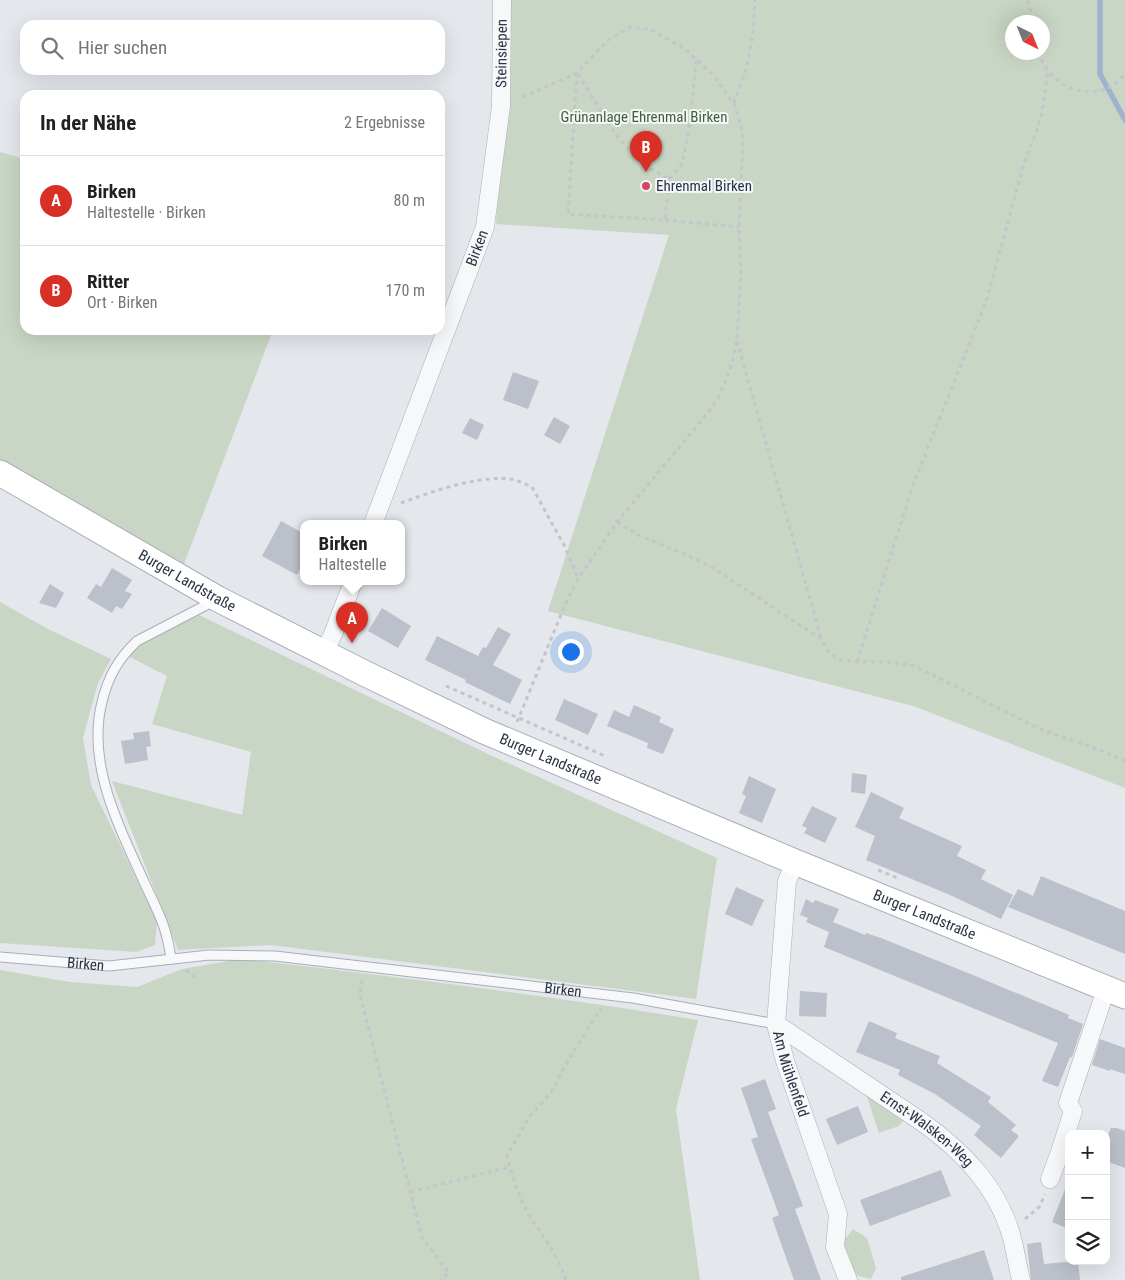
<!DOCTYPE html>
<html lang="de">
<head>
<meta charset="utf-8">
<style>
  body { margin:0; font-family:"Roboto Condensed",sans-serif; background:#f6f6f6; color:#222 }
  .controls { position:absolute; right:15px; bottom:15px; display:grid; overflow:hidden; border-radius:10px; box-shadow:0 5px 20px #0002 }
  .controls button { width:45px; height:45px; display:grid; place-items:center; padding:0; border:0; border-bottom:1px solid #e0e0e0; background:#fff; color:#222; font:25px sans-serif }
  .compass { position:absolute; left:1005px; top:15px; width:45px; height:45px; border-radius:50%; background:#fff; box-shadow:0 5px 20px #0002; rotate:137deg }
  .you { position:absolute; left:570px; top:651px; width:18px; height:18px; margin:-12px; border:4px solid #fff; border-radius:50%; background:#1a73e8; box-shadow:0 0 0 8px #1a73e833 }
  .badge { display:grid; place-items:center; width:32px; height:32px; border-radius:50%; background:#d93025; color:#fff; font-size:16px; font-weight:700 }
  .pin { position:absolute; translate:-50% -41px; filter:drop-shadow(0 1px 2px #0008) }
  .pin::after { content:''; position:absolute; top:26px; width:18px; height:15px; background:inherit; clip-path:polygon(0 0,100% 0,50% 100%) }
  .popup { position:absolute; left:300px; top:520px; width:105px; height:65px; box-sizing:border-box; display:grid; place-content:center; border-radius:10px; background:#fff; filter:drop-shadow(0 1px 4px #0005); font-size:16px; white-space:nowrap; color:#767676 }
  .popup b { font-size:19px; color:#222 }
  .popup::after { content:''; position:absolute; left:50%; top:100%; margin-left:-10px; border:10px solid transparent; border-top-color:#fff }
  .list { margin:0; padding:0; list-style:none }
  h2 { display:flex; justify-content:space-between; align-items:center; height:65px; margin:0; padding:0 20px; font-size:21px }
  h2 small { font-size:16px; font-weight:400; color:#767676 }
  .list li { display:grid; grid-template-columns:32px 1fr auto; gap:15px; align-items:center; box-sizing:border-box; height:90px; padding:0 20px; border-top:1px solid #e0e0e0 }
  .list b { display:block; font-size:19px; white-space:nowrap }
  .list p { margin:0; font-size:16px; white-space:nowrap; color:#767676 }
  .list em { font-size:16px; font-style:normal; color:#767676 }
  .icon { flex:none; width:28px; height:28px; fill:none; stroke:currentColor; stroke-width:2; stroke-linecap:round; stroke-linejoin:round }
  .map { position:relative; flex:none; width:1125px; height:1280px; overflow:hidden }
  .search { position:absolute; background:#fff; box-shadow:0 5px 20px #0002; left:20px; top:20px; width:425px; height:55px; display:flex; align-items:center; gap:12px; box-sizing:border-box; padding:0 18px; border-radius:15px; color:#767676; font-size:19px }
  .panel { position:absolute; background:#fff; box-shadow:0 5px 20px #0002; left:20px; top:90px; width:425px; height:245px; border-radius:15px }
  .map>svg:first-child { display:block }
  .green { fill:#c9d6c5; fill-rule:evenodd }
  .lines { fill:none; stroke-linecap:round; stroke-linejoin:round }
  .stream { stroke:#9fb4cc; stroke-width:5.5 }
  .building { fill:#bbc0ca }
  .lane-casing { stroke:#a9aeb7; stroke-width:11 }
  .street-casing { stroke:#a9aeb7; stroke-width:19 }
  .secondary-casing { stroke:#a9aeb7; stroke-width:27 }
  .path { stroke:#c2c5cb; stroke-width:3; stroke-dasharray:4 4; stroke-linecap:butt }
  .lane { stroke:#f7f8fa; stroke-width:9 }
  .street { stroke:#f7f8fa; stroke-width:18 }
  .secondary { stroke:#fff; stroke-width:25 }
  .poi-dot { fill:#d1495b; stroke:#f4f6f9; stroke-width:2 }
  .labels { text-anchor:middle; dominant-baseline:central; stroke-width:4; stroke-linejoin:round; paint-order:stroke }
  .street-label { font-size:15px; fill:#2b3445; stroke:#f4f6f9 }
  .park-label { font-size:15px; fill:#3f6138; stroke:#f4f6f9 }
  .poi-label { font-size:15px; fill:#2b3445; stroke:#f4f6f9; text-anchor:start }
</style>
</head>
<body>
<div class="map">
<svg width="1125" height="1280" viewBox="0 0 1125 1280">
  <rect width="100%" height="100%" fill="#e4e7ec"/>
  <!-- green -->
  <path class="green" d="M510 0H1125V788L913 706 548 611 669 235 496 224ZM1012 22H1042V52H1012Z
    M0 152 25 159V330H273L184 564 0 461Z
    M0 602 48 629 111 659 98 683 83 738 91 785 157 921 155 945 136 952 0 943Z
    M199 615 486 753 717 858 696 999 271 945 178 950 112 781 242 815 251 752 152 724 167 676 128 656C148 637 174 627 199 615Z
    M240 959C393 976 546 995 698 1020L676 1109 700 1280H0V970L70 982 137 987 182 969Z
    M866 1094 904 1119 899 1126 879 1133Z
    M853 1229 867 1238 876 1268 871 1279 855 1275 842 1243Z"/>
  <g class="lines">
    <!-- stream -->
    <path class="stream" d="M1100 0V74L1125 120"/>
  </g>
  <!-- building -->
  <path class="building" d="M513 372 539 381 528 409 503 400Z
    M554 417 570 426 560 444 544 435Z
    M470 418 484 425 477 440 462 433Z
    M281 521 303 533V563L297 575 262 556Z
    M112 568 132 580 125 591 132 594 122 609 116 606 112 613 87 598 96 584 101 587Z
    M50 584 64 593 56 608 39 603Z
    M382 608 411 626 398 648 368 631Z
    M498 627 511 634 493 665 522 680 510 704 465 682 466 680 425 660 437 636 478 656 483 647 486 648Z
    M564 699 598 714 588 735 555 720Z
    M634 705 661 717 659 722 674 729 663 754 647 748 648 743 607 726 614 710 629 717Z
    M149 731 151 746 146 747 148 760 125 764 121 741 134 739 133 733Z
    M852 773 867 775 865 794 851 792Z
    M749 776 776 789 762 823 739 813 746 796 742 794Z
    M871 792 904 808 899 818 962 846 957 856 986 870 981 879 1013 895 1001 919 950 895 866 860 875 836 855 827Z
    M812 806 837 818 825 843 804 833 807 828 802 826Z
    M1041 876 1125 911V954L1008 907 1018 889 1033 896Z
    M736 887 764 900 752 926 725 914Z
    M806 899 813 903 815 900 839 909 833 922 865 935 866 933 881 938 968 973 1055 1009 1069 1015 1068 1018 1083 1024 1072 1057H1070L1058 1087 1042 1081 1058 1043 824 947 829 932 806 922 808 918 800 915Z
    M800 991 827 993 826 1017 799 1016Z
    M869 1021 897 1033 895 1038 940 1056 937 1063 991 1097 988 1102 1016 1125 1011 1130 1019 1136 1001 1158 974 1135 981 1126 935 1094 898 1075 900 1070 856 1052Z
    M1100 1039 1125 1048V1074L1110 1069V1071L1092 1065Z
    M765 1079 776 1109 768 1112 803 1206 795 1209 821 1280H794L772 1218 779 1215 751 1139 758 1137 741 1088Z
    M858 1106 868 1132 837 1145 826 1119Z
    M1111 1128H1117L1125 1131V1168L1106 1161V1141Z
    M941 1170 951 1196 870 1226 860 1200Z
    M1068 1182H1069V1229L1052 1222Z
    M1041 1242 1044 1264 1078 1261 1080 1280H1031L1027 1244Z
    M984 1250 994 1280H901V1277Z"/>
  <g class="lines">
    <defs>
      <g id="lane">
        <path id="s1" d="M0 957 109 966 209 955 275 956 633 998 776 1024"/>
        <path d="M171 959C167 927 158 912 145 884 120 828 86 765 102 702 108 677 118 659 137 641L214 601"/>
      </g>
      <g id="street">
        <path id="s2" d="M373 524 485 227 501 106 502 0"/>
        <path d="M324 653 333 634 353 582"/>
        <path id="s3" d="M795 862 787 881 776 1024 785 1061 838 1214 835 1247 848 1280"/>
        <path id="s4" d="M776 1024 922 1122C961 1150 995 1184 1010 1231 1015 1247 1017 1264 1021 1280"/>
        <path d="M1050 1179 1060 1152 1073 1111 1068 1103 1106 989"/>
      </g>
      <g id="secondary">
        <path id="s5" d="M0 473 218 599 364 673 484 731 795 862 1125 996"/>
      </g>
    </defs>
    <!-- lane casing -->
    <use href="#lane" class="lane-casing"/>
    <!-- street casing -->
    <use href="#street" class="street-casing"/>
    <!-- secondary casing -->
    <use href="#secondary" class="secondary-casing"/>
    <!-- path -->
    <path class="path" d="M1028 0 1033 22
      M1039 52C1048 90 1102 108 1125 73
      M577 73 568 214 665 220 669 179 680 167 683 160 691 117 696 59
      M578 74 616 135 642 164 669 179
      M734 103 747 66 753 33 755 0
      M665 220 739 227
      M737 341 821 638
      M401 503C430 492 479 475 510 479 518 480 525 484 532 487L565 547 578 578
      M617 522 640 536 687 555 713 568 821 639 828 651 836 658 843 661 890 662 915 666 1042 730 1097 749 1125 761
      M857 662 913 485 986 302 1023 167 1038 127 1043 107 1048 70
      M446 686 605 756
      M517 722 567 600 578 579 617 522 706 415 718 398 727 378 733 359 737 338 741 275 739 227 743 143 741 125 734 104 715 77 684 48 649 29 631 27 608 40 577 73 518 99
      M878 870 900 879
      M186 970 195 978
      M362 980 360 995 422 1238 449 1273 440 1280
      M410 1192 509 1167
      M1025 1219 1040 1206 1045 1194
      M566 1280C557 1254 547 1242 532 1220 523 1207 518 1192 513 1177 511 1169 508 1163 507 1155L531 1115 551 1093 567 1062 601 1008"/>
    <!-- lane -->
    <use href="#lane" class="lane"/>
    <!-- street -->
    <use href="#street" class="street"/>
    <!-- secondary -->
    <use href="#secondary" class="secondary"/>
  </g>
  <!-- markers -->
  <circle class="poi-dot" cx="646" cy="186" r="5"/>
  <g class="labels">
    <!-- street labels -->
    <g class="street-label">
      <text stroke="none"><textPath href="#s2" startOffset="492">Steinsiepen</textPath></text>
      <text stroke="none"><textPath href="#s2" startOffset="295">Birken</textPath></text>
      <text stroke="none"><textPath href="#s5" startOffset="216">Burger Landstraße</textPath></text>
      <text stroke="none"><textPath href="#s5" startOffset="621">Burger Landstraße</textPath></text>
      <text stroke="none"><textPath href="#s5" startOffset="1026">Burger Landstraße</textPath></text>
      <text stroke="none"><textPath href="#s1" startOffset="86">Birken</textPath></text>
      <text stroke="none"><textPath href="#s1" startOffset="566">Birken</textPath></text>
      <text stroke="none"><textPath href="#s3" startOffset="216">Am Mühlenfeld</textPath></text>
      <text stroke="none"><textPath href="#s4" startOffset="184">Ernst-Walsken-Weg</textPath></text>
    </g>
    <!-- park labels -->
    <g class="park-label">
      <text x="644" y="117">Grünanlage Ehrenmal Birken</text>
    </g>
    <!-- poi labels -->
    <g class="poi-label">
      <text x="656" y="186">Ehrenmal Birken</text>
    </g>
  </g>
</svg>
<div class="controls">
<button>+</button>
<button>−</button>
<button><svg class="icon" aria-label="layers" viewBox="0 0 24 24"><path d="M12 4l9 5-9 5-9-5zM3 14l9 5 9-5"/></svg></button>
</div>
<svg class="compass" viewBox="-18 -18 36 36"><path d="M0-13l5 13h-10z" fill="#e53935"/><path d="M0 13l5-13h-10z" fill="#767676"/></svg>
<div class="you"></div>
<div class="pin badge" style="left:352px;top:643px">A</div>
<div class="popup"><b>Birken</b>Haltestelle</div>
<div class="pin badge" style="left:646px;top:172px">B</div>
<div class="search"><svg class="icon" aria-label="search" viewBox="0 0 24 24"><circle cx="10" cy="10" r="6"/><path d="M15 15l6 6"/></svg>Hier suchen</div>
<section class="panel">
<h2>In der Nähe<small>2 Ergebnisse</small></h2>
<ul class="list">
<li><span class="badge">A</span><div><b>Birken</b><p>Haltestelle · Birken</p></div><em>80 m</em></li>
<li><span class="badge">B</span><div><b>Ritter</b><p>Ort · Birken</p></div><em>170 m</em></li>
</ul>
</section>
</div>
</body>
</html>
